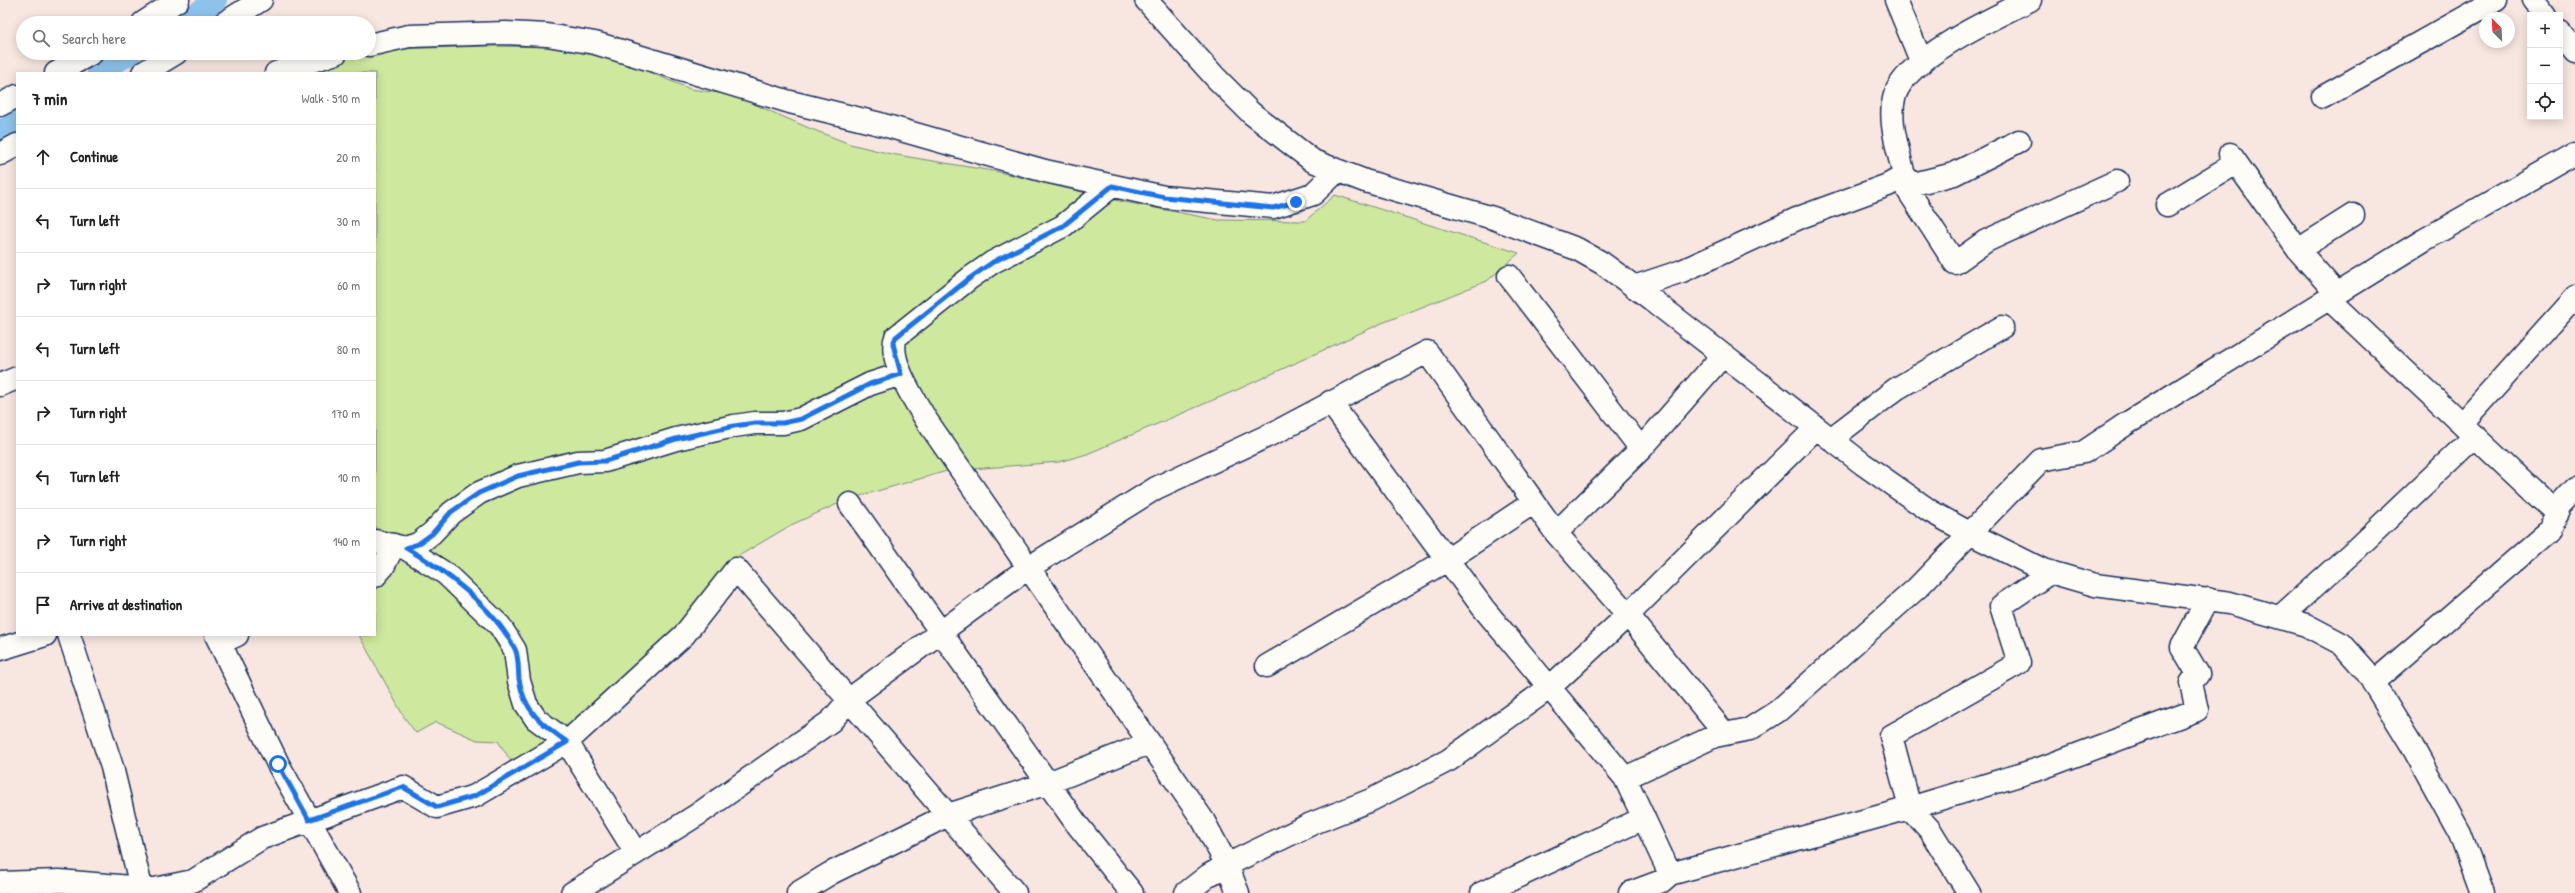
<!DOCTYPE html>
<html lang="en">
<head>
<meta charset="utf-8">
<style>
  body { margin:0; font-family:"Patrick Hand",sans-serif; background:#f6f6f6; color:#202124 }
  .controls { position:absolute; right:12px; top:12px; display:grid; overflow:hidden; border-radius:0px; box-shadow:0 2px 10px #0003 }
  .controls button { width:36px; height:36px; display:grid; place-items:center; padding:0; border:0; border-bottom:1px solid #e0e0e0; background:#fff; color:#202124; font:20px sans-serif }
  .compass { position:absolute; left:2479px; top:12px; width:36px; height:36px; border-radius:50%; background:#fff; box-shadow:0 2px 10px #0003; rotate:336deg }
  .stop { position:absolute; width:12px; height:12px; margin:-9px; border:3px solid #1a73e8; border-radius:50%; background:#fff }
  .stop.end { background:#1a73e8; border-color:#fff; box-shadow:0 1px 4px #0008 }
  .list { margin:0; padding:0; list-style:none }
  h2 { display:flex; justify-content:space-between; align-items:center; height:52px; margin:0; padding:0 16px; font-size:17px }
  h2 small { font-size:13px; font-weight:400; color:#757577 }
  .list li { display:grid; grid-template-columns:26px 1fr auto; gap:12px; align-items:center; box-sizing:border-box; height:64px; padding:0 16px; border-top:1px solid #e0e0e0 }
  .list b { display:block; font-size:15px; white-space:nowrap }
  .list em { font-size:13px; font-style:normal; color:#757577 }
  .icon { flex:none; width:22px; height:22px; fill:none; stroke:currentColor; stroke-width:2; stroke-linecap:round; stroke-linejoin:round }
  .map { position:relative; flex:none; width:2575px; height:893px; overflow:hidden }
  .search { position:absolute; background:#fff; box-shadow:0 2px 10px #0003; left:16px; top:16px; width:360px; height:44px; display:flex; align-items:center; gap:10px; box-sizing:border-box; padding:0 14px; border-radius:22px; color:#757577; font-size:15px }
  .panel { position:absolute; background:#fff; box-shadow:0 2px 10px #0003; left:16px; top:72px; width:360px; height:564px; border-radius:0px }
  .map>svg:first-child { display:block }
  .green { fill:#cee89e; stroke:#748c7e }
  .lines { fill:none; stroke-linecap:round; stroke-linejoin:round }
  .canal { stroke:#8dc3eb; stroke-width:22 }
  .minor-casing { stroke:#1b2f5e; stroke-width:25 }
  .minor { stroke:#fdfcf7; stroke-width:22 }
  .route { stroke:#1a73e8; stroke-width:5 }
</style>
</head>
<body>
<div class="map">
<svg width="2575" height="893" viewBox="0 0 2575 893">
  <rect width="100%" height="100%" fill="#f8e6e0"/>
  <filter id="ink" filterUnits="userSpaceOnUse"><feTurbulence type="fractalNoise" baseFrequency=".025" numOctaves="2"/><feDisplacementMap in="SourceGraphic" scale="8" xChannelSelector="R" yChannelSelector="G"/><feConvolveMatrix kernelMatrix="1 2 1 2 8 2 1 2 1" color-interpolation-filters="sRGB"/></filter>
  <g filter="url(#ink)">
    <!-- green -->
    <path class="green" d="M488 46 560 47 613 57 690 89 733 95 809 128 850 144 891 154 999 172 1119 201 1218 220 1305 221 1335 195 1519 253 1487 281 1382 323 1239 389 1087 454 1059 462 947 471 846 500 791 525 737 557 700 608 570 731 512 763 498 741 477 740 436 722 416 733 404 717 359 635H375V73H293L343 56 399 49Z"/>
    <g class="lines">
      <!-- canal -->
      <path class="canal" d="M182 23 216 0
        M98 73 131 53
        M0 132 17 121"/>
      <defs>
        <path id="minor" d="M1146 0 1216 78 1251 113 1313 161 1365 181 1493 218 1577 249 1602 263 1651 299 1863 464 1930 511 1971 534 2043 570 2095 585 2230 603 2306 625 2342 644 2366 671 2411 744 2460 833 2482 893
          M1896 0 1922 63
          M2534 0 2546 15
          M143 23 178 0
          M224 23 261 0
          M2560 32 2575 50
          M369 45 409 36 506 33 547 35 595 43 790 102 880 124 1045 171 1164 197 1273 207 1313 194 1337 171
          M56 73 92 53
          M143 73 176 53
          M276 73 336 53
          M2323 97 2496 0
          M0 105 17 96
          M0 154 17 145
          M2230 154 2298 250 2337 294
          M1904 176 1914 184 1954 174 2019 141
          M1900 178 1955 263 1986 241 2117 181
          M1112 186 1063 226 993 262 970 278 896 337C887 360 915 401 927 421L1203 820 1227 865 1238 893
          M2167 205 2236 163
          M2298 250 2353 215
          M1509 276 1641 449
          M1634 287 1682 271 1801 217 1888 185 1904 176C1899 151 1887 120 1895 95 1907 57 1995 17 2030 0
          M2329 299 2557 514
          M0 385 17 378
          M1330 402 1484 609 1625 778 1670 874
          M2462 423 2575 297
          M1831 439 1896 389 2002 327
          M850 504 1076 823 1132 893
          M1556 533 1641 449 1723 355
          M375 541 405 548 418 544 432 533 451 513 479 493 518 476 578 462 605 461 676 439 734 426 755 423H783L801 419 870 384 901 374
          M405 548 446 574 500 626 515 650 519 681 526 704 536 719 567 742 636 853
          M375 576 383 567 394 545
          M2280 617 2356 549 2475 436
          M69 635 112 767 141 887
          M216 635 278 764 350 893
          M220 643 237 635
          M0 649 45 635
          M1267 666 1447 560 1534 502
          M2373 683 2549 531 2561 504 2575 489
          M1625 778 1715 736 1750 729 1778 711 1917 588 2041 460 2084 452 2126 424 2424 240 2575 154
          M0 883 59 881 155 889 193 881 262 838 403 787 437 807 475 796 567 742 684 635 736 569 1015 893
          M572 893 697 815 831 721 851 698 1028 568 1156 488 1280 430 1427 352 1556 533 1628 615 1725 734
          M798 893 831 873 948 815 1048 783 1149 743
          M1186 893 1209 875 1227 865 1311 824 1371 800 1449 760 1549 688 1628 615 1816 428
          M1482 893 1644 818
          M1630 893 1662 881 1670 874 1910 808 2039 769 2197 710 2191 683 2198 674 2182 647 2208 599
          M1969 893 1930 830 1910 808 1891 736 2019 663 2001 606 2051 572"/>
      </defs>
      <!-- minor casing -->
      <use href="#minor" class="minor-casing"/>
      <!-- minor -->
      <use href="#minor" class="minor"/>
    </g>
  </g>
  <g class="lines" filter="url(#ink)">
    <!-- route -->
    <path class="route" d="M278 764 309 820 403 787 437 807 475 796 567 742C542 724 524 712 519 679 518 670 519 657 515 649 494 608 445 570 406 548L418 544 432 534 451 512 479 493 518 476 578 462 605 461 676 439 734 426 755 423H783L801 419 870 384 901 374 893 344 896 337 970 278 993 262 1063 226 1112 186 1164 197 1273 208 1296 202"/>
  </g>
</svg>
<div class="controls">
<button>+</button>
<button>−</button>
<button><svg class="icon" aria-label="locate" viewBox="0 0 24 24"><circle cx="12" cy="12" r="6"/><path d="M12 2v4M12 18v4M2 12h4M18 12h4"/></svg></button>
</div>
<svg class="compass" viewBox="-18 -18 36 36"><path d="M0-13l5 13h-10z" fill="#e53935"/><path d="M0 13l5-13h-10z" fill="#757577"/></svg>
<div class="stop" style="left:278px;top:764px"></div>
<div class="stop end" style="left:1296px;top:202px"></div>
<div class="search"><svg class="icon" aria-label="search" viewBox="0 0 24 24"><circle cx="10" cy="10" r="6"/><path d="M15 15l6 6"/></svg>Search here</div>
<section class="panel">
<h2>7 min<small>Walk · 510 m</small></h2>
<ul class="list">
<li><svg class="icon" aria-label="ahead" viewBox="0 0 24 24"><path d="M12 20V5M6 11l6-6 6 6"/></svg><div><b>Continue</b></div><em>20 m</em></li>
<li><svg class="icon" aria-label="left" viewBox="0 0 24 24"><path d="M17 20v-9H6M10 6l-5 5 5 5"/></svg><div><b>Turn left</b></div><em>30 m</em></li>
<li><svg class="icon" aria-label="right" viewBox="0 0 24 24"><path d="M7 20v-9h11M14 6l5 5-5 5"/></svg><div><b>Turn right</b></div><em>60 m</em></li>
<li><svg class="icon" aria-label="left" viewBox="0 0 24 24"><path d="M17 20v-9H6M10 6l-5 5 5 5"/></svg><div><b>Turn left</b></div><em>80 m</em></li>
<li><svg class="icon" aria-label="right" viewBox="0 0 24 24"><path d="M7 20v-9h11M14 6l5 5-5 5"/></svg><div><b>Turn right</b></div><em>170 m</em></li>
<li><svg class="icon" aria-label="left" viewBox="0 0 24 24"><path d="M17 20v-9H6M10 6l-5 5 5 5"/></svg><div><b>Turn left</b></div><em>10 m</em></li>
<li><svg class="icon" aria-label="right" viewBox="0 0 24 24"><path d="M7 20v-9h11M14 6l5 5-5 5"/></svg><div><b>Turn right</b></div><em>140 m</em></li>
<li><svg class="icon" aria-label="arrive" viewBox="0 0 24 24"><path d="M6 21V4h12l-3 4 3 4H6"/></svg><div><b>Arrive at destination</b></div></li>
</ul>
</section>
</div>
</body>
</html>
